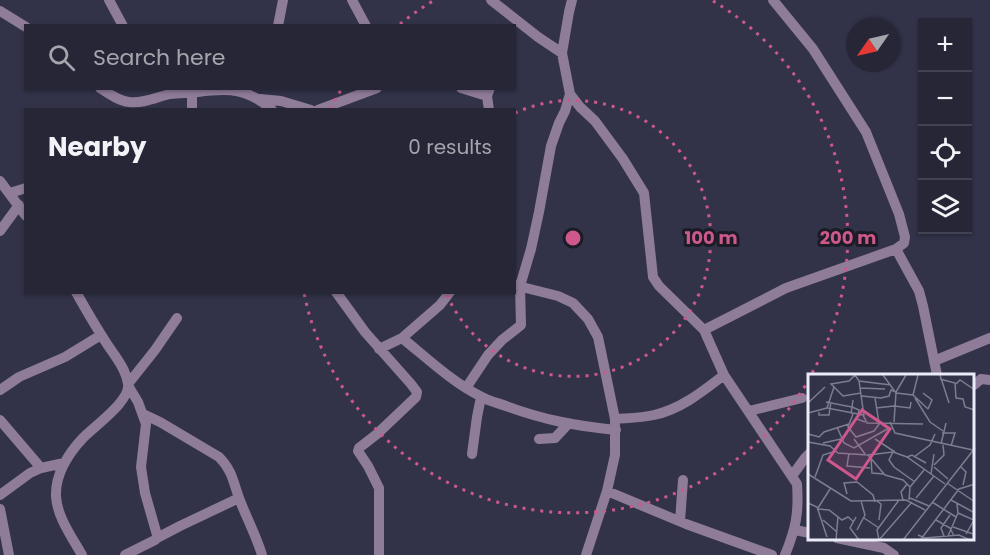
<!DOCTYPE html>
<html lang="en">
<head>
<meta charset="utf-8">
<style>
  body { margin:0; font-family:Poppins,sans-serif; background:#2e2e3f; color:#f1f3f6 }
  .controls { position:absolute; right:18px; top:18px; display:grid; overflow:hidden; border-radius:0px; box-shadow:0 2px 4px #0004 }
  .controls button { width:54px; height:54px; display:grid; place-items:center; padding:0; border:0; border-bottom:2px solid #424352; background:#262637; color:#f1f3f6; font:30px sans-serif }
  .compass { position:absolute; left:846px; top:18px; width:54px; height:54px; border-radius:50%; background:#262637; box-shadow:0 2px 4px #0004; rotate:236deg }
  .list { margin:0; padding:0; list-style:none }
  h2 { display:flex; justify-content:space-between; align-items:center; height:78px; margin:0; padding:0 24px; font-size:26px }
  h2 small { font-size:20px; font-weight:400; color:#a4a5ad }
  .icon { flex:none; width:33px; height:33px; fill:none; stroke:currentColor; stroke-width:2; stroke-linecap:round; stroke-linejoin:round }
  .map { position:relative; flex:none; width:990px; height:555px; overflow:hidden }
  .search { position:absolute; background:#262637; box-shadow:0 2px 4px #0004; left:24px; top:24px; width:492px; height:66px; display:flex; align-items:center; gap:15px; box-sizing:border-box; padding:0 21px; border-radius:0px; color:#a4a5ad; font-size:22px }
  .panel { position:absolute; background:#262637; box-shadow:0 2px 4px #0004; left:24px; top:108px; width:492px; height:186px; border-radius:0px }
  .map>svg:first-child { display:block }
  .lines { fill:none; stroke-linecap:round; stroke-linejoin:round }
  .minor { stroke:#8f7c99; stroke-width:10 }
  .ring { fill:none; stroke:#ce588b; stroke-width:3; stroke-dasharray:3 6 }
  .inset-road { fill:none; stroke:#7c7d90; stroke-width:1.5 }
  .view { fill:#ce588b; fill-opacity:0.15; stroke:#ce588b; stroke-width:3 }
  .inset-edge { fill:none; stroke:#ebecfa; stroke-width:3 }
  .centre { fill:#ce588b; stroke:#1b1c26; stroke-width:3 }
  .ring-label { font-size:18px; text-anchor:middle; font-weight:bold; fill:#ce588b; stroke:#1b1c26; stroke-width:6; stroke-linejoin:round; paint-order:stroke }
</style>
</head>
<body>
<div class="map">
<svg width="990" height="555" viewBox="0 0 990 555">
  <rect width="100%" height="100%" fill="#323349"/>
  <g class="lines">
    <!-- minor -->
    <path class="minor" d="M109 0 123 26
      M352 0 366 26
      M491 0 538 37 562 53
      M572 0 569 12 562 53 570 94 580 107 595 121 623 159 644 193 653 277 659 286 704 330 724 375 797 484C799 513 796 528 785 555
      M0 11 26 27
      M278 26 283 0
      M100 88C109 94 119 101 129 102 143 104 157 97 170 94 179 93 189 93 198 92 229 88 248 88 272 110
      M461 88 487 96
      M192 92V110
      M260 99 281 101 311 110
      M318 110 377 88
      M489 110 487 96 490 88
      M0 181 26 216
      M10 193 26 188
      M0 231 19 205
      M896 249 919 291 923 306 937 375
      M514 285 558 296 573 303 588 319 598 337 615 419V455L607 491 586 555
      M76 292C86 310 96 327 107 344 115 356 126 369 128 384 131 401 93 427 82 439 68 454 55 475 56 496 57 517 72 537 82 555
      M336 292 365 332 411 384 417 392 416 397 377 434 359 448 358 451 368 466 379 488V555
      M704 330 786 288 896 249 904 243 905 237 899 214 866 132 813 49 773 0
      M402 338C427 358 452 382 480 396 488 401 498 403 506 406 544 420 576 426 616 430
      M379 349 402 338 440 305 450 292
      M934 361 990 338
      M128 384 155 350 177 318
      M974 385 981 379 990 380
      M466 388 488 355 502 340 521 325 520 286 531 249 539 212 551 146 559 123 565 111 570 94
      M0 390 19 377 65 357 101 335
      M749 411 802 398
      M143 414 160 422 219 457C232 470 233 481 239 498 246 517 256 535 262 555
      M615 419C628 418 641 418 654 415 681 409 702 392 724 375
      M0 420 41 468
      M539 439 555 438 568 424
      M472 454 477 417 481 397
      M792 476 805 458 810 453
      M607 491 686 524 772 555
      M0 495 30 473 41 468 64 463
      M0 509 9 555
      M680 521 683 480
      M795 530 810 533
      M157 538 180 526 239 498
      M837 538 884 548 894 555
      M125 555 155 540 157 538V535L145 493 141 467 146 424 138 402 129 387"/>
  </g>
  <!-- distance rings -->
  <g class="ring">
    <path d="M515 113A138 138 0 1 1 446 293"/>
    <path d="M810 378A275 275 0 0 1 304 293M330 109A275 275 0 0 1 341 90M400 24A275 275 0 0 1 433 1M713 1A275 275 0 0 1 812 373"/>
  </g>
  <!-- overview -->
  <g transform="translate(808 374)">
    <rect width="166" height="166" fill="#323349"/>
    <path class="inset-road" d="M47 1 41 7 23 10 26 13 19 34 55 41 59 49 115 50M47 1 51 7 83 11M75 1 88 19 86 48M132 1 141 29M132 5 147 9 148 24 155 25 157 33 167 36M51 7 56 42M148 10 152 6 167 16M26 13 35 22 53 19M52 14 77 15M88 18 98 1M88 19 105 21 120 35M115 19 124 26 120 35M105 21 110 1M54 22 73 24 81 22 83 16 88 18M67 24 71 49M107 24 122 48 135 57M45 26 44 33 51 36 49 45 57 48M18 28 44 33 43 40M0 29 17 13M86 32 102 34 103 28M68 34 86 32M11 38V41H21L23 28M0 39 19 34M45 40 40 53 48 63 66 57 72 49M82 48 87 59 165 76M29 53 36 69 46 74 81 54M134 59H147L143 72M0 60 11 63 16 58 41 50M46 65 57 80M67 65 87 78M0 68 22 72 30 79 60 81 77 101 95 106 102 113M15 69 33 65M133 70 138 49M85 78 81 86 86 93 107 108M41 79 39 92 62 94M60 81 85 78 99 83 137 110M99 83 104 81 118 89M106 83 122 71 127 60M63 85 64 99 76 100M126 91 136 81 135 71M152 92 158 98 155 111M126 93 140 105M0 100 43 127 98 126 117 136M123 100 126 80M7 103 15 81 28 77M139 109 167 128M39 120 36 109 49 108 65 121 67 128M102 124 121 132M108 124 126 102M95 126 93 118 99 110M101 126 102 113 116 96M143 126 167 139M69 127 73 130 71 146M124 128 148 143M0 129 9 133 19 163M10 134 22 115M10 135 21 136 34 146 40 143 46 148M150 139 166 146 158 160M48 143 42 154 51 166M56 144 71 154M15 146 29 158M128 146 142 154 146 162M145 153 165 160M49 156 57 141 53 127M110 161 117 164 151 161 162 166M136 162 133 154 142 141M140 162 150 139 149 130M113 165 151 115 167 110M28 166 30 142M71 166 104 128M71 166 69 156 91 126M95 166 167 74"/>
    <path class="view" d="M54 36 82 55 48 105 20 86Z"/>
    <rect width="166" height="166" class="inset-edge"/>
  </g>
  <circle cx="573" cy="238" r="9" class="centre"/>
  <g class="ring-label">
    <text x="711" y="244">100 m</text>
    <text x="848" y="244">200 m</text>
  </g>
</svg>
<div class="controls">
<button>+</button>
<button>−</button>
<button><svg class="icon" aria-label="locate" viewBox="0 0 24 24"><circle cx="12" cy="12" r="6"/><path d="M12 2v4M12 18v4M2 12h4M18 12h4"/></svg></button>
<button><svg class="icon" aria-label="layers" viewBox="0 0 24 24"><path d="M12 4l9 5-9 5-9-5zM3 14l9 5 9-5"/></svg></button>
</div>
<svg class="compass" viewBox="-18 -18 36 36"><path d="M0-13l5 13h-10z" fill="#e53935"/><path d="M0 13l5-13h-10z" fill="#a4a5ad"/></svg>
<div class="search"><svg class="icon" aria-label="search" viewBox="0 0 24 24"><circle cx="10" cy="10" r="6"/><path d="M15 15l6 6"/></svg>Search here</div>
<section class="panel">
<h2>Nearby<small>0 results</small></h2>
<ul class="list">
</ul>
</section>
</div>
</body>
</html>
